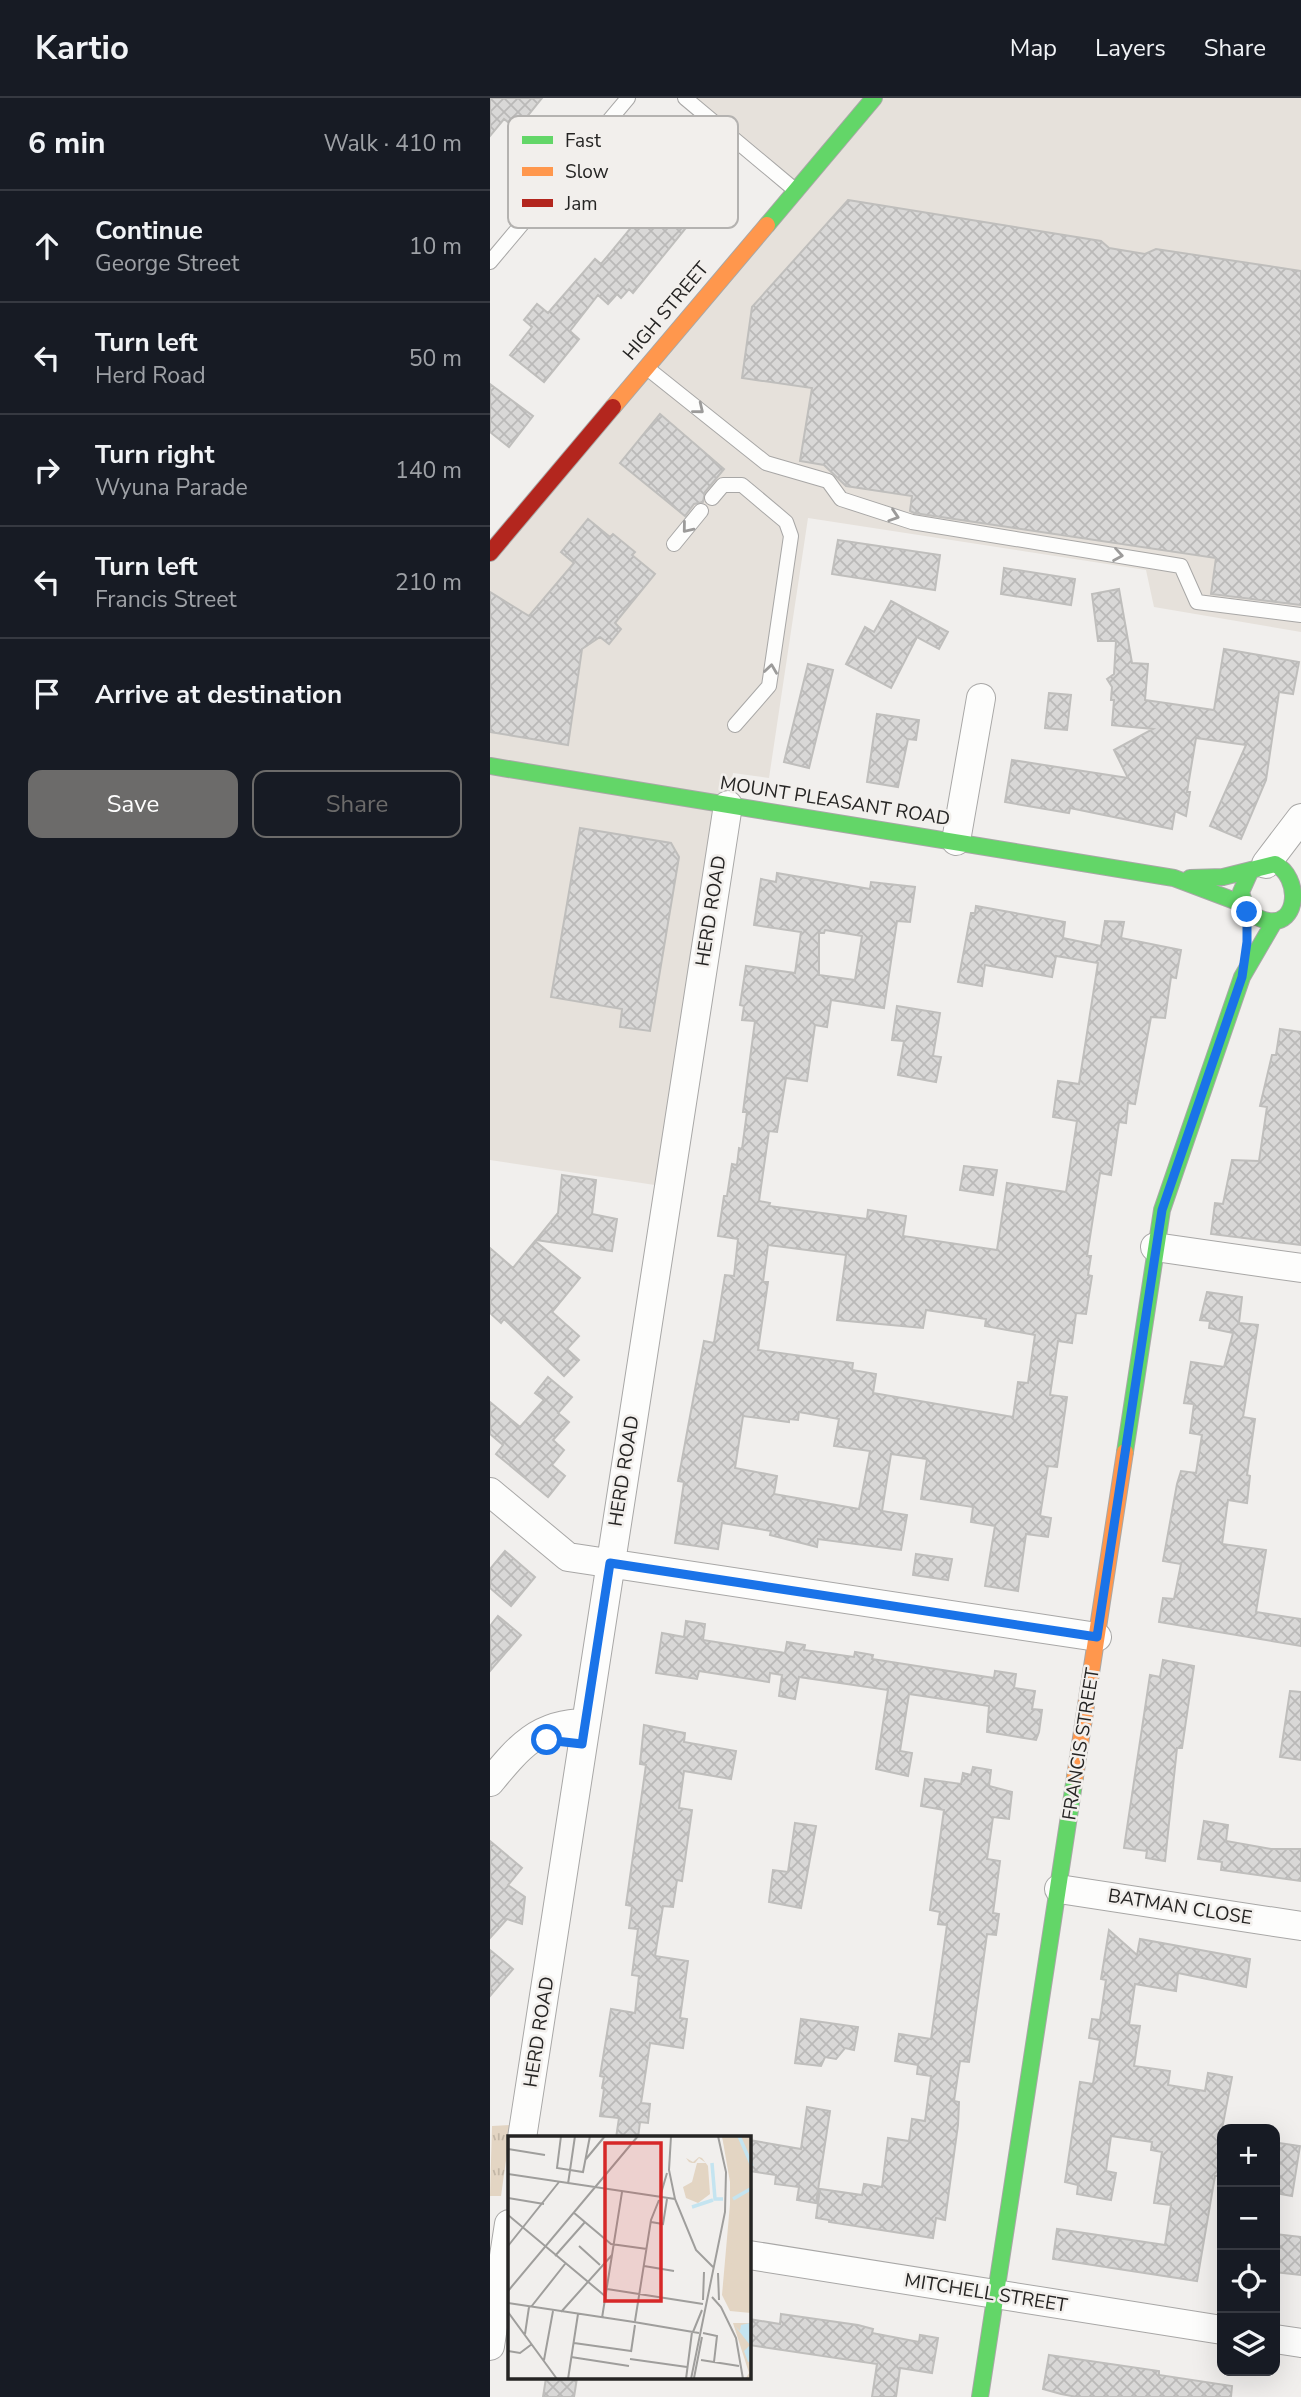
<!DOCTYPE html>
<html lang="en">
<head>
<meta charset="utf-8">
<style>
  body { margin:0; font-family:"Nunito Sans",sans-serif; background:#20242c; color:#f1f3f6 }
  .controls { position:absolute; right:21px; bottom:21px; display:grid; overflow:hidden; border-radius:14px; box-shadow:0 7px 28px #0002 }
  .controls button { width:63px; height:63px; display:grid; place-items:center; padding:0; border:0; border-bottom:2px solid #363941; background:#171b24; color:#f1f3f6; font:35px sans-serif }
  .stop { position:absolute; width:21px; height:21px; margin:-16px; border:5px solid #1a73e8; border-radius:50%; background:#fff }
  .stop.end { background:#1a73e8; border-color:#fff; box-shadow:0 2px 7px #0008 }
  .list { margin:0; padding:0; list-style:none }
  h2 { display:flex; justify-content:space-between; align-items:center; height:91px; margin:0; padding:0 28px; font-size:30px }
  h2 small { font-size:23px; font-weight:400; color:#9ea1a6 }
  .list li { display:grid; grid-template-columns:46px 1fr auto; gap:21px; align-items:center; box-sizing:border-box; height:112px; padding:0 28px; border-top:2px solid #363941 }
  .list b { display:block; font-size:26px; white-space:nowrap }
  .list p { margin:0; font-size:23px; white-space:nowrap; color:#9ea1a6 }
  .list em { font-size:23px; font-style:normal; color:#9ea1a6 }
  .actions { display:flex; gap:14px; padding:21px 28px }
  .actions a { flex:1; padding:16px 0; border:2px solid #6c6b6a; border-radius:14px; text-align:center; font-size:24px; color:#6c6b6a }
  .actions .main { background:#6c6b6a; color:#fff }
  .icon { flex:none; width:38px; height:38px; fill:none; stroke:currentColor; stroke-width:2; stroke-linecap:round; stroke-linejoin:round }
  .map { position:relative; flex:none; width:811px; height:2299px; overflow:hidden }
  header { display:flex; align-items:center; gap:42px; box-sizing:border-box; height:98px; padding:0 35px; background:#171b24; border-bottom:2px solid #363941 }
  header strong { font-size:33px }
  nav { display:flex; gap:38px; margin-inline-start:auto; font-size:24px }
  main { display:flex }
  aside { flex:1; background:#171b24 }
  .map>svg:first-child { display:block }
  .built { fill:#e6e1db }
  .grass { fill:url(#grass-tufts) }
  .building { fill:url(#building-cross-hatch); stroke:#bfbebc; stroke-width:2; fill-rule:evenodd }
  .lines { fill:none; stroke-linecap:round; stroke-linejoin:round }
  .lane-casing { stroke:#a8a7a6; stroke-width:16 }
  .street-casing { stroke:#a8a7a6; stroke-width:30 }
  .fast-casing { stroke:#a8a7a6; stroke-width:18 }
  .slow-casing { stroke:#a8a7a6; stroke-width:18 }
  .jam-casing { stroke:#a8a7a6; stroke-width:18 }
  .lane { stroke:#fdfdfc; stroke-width:14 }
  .street { stroke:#fdfdfc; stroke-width:28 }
  .fast { stroke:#63d668; stroke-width:16 }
  .slow { stroke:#ff974d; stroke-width:16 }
  .jam { stroke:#b3261e; stroke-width:16 }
  .oneway { stroke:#9c9b9a }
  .route { stroke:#1a73e8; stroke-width:9 }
  .labels { text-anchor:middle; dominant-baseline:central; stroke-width:5; stroke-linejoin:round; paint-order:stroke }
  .street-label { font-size:19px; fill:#252423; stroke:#f2efec }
  .inset-river { fill:none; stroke:#c4e4f0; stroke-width:3.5 }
  .inset-road { fill:none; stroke:#9f9e9c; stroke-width:2 }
  .view { fill:#d62828; fill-opacity:0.15; stroke:#d62828; stroke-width:3.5 }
  .inset-edge { fill:none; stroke:#252423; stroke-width:3.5 }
  .key { fill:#f2efec; stroke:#b4b2b0; stroke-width:2 }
  .key-label { font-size:19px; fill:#252423 }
</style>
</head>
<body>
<header>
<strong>Kartio</strong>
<nav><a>Map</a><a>Layers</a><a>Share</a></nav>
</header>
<main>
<aside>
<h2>6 min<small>Walk · 410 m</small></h2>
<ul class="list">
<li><svg class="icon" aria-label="ahead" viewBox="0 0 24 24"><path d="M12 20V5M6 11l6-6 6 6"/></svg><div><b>Continue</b><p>George Street</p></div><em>10 m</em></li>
<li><svg class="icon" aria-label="left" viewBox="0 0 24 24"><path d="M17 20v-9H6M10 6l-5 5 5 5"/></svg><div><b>Turn left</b><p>Herd Road</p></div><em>50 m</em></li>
<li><svg class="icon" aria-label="right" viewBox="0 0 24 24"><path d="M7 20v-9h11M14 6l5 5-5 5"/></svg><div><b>Turn right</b><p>Wyuna Parade</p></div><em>140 m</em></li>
<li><svg class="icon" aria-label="left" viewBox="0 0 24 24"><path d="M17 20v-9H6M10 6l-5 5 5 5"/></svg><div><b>Turn left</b><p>Francis Street</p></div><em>210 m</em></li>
<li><svg class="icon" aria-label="arrive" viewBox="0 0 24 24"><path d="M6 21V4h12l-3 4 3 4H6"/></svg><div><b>Arrive at destination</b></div></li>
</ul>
<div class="actions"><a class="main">Save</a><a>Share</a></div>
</aside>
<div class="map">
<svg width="811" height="2299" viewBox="0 0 811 2299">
  <defs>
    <pattern id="grass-tufts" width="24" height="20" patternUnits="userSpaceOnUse" patternTransform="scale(1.75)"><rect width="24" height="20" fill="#e3d5c3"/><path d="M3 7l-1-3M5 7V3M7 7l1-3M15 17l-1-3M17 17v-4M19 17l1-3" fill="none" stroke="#c3b7a7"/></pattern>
    <pattern id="building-cross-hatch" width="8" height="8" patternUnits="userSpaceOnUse" patternTransform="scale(1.75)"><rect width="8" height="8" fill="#d9d8d7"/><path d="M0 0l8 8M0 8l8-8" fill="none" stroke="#bab9b8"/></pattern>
  </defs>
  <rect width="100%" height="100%" fill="#f1efed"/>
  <!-- built -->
  <path class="built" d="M201 0H811V534L664 509 656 472 318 420 279 680 243 675 178 1089 0 1062V455L308 90Z"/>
  <!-- grass -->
  <path class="grass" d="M21 2027 11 2098H0L2 2028Z"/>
  <!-- building -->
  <path class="building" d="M0 0H52L27 31 14 21 0 38Z
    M213 37 247 67 143 195 139 191 131 200 127 196 118 206 108 197 80 233 89 241 54 284 20 257 42 229 34 222 47 206 58 215 105 161 111 166 202 56 199 53Z
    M358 102 611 143 619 150 655 156 666 151 811 173V507L721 496 726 460 424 415 420 413 422 398 356 388 334 367 310 363 322 290 252 280 262 209Z
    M0 286 43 318 19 349 0 334Z
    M170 316 234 371 215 394 213 404 204 406 195 418 130 365Z
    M98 421 120 439 123 436 145 454 142 457 165 476 125 525 131 531 119 546 110 539 92 551 78 647 0 634V494L39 518 84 465 71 454Z
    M348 442 450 457 445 492 342 476Z
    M514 470 585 481 581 507 511 496Z
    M629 491 642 565 658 566 655 602 724 612 734 551 809 564 803 596 789 594 776 682 751 741 720 728 756 647 706 640 697 694H700L696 718 685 713 682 731 580 710 579 715 515 704 522 662 638 680 624 652 663 631 622 627 624 602H621L622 589 617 581 624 576 626 543H608L602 496Z
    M401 503 458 534 449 551 427 539 401 590 356 566 375 529 384 534Z
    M318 566 343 572 319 670 294 664Z
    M559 595 581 597 577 632 555 630Z
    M387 616 429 622 426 642 418 641 408 689 377 684Z
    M90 730 181 745 189 759 160 933 130 929 132 911 61 899Z
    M287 775 380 791 381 784 425 789 420 824 407 823 394 910 341 902 337 929 325 927 317 983 296 980 287 1034 279 1033 269 1103 280 1105 279 1108 377 1121 378 1112 416 1118 413 1138 507 1152 517 1085 576 1094 587 1023 563 1019 568 983 589 986 608 865 566 858 562 879 495 867 492 888 468 884 481 815H485L486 808 575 824 573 840 611 848 615 823 634 824 631 840 691 852 686 880 681 879 675 920 661 919 645 1006 638 1005 636 1025 629 1024 621 1077 610 1075 597 1158H601L598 1177 602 1178 596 1216 586 1215 582 1245 568 1243 560 1297 577 1299 567 1369 558 1368 550 1418 561 1420 558 1439 536 1436 528 1493 495 1488 505 1428 481 1424 483 1409 431 1401 437 1361 401 1356 392 1413 417 1417 411 1452 328 1441 327 1449 280 1437 281 1433 232 1425 228 1451 185 1445 194 1384 188 1383 214 1243 224 1245 235 1177 244 1178 248 1141 228 1138 234 1098H237L242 1066 247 1067 249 1050 252 1051 257 1014H253L265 923 252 922 254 908 250 907 256 868 305 875 311 834 264 827 271 781 286 784ZM335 832 372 838 365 882 329 877V835H334ZM278 1147 356 1157 347 1222 433 1230 436 1212 496 1221 495 1228 545 1237 538 1285 528 1284 523 1319 383 1295 386 1276 362 1272 363 1265 268 1252 278 1184H273ZM309 1314 349 1321 344 1348 380 1353 369 1411 284 1396 287 1378 245 1370 253 1318 299 1324V1321L308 1322Z
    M407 908 450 915 443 958 451 959 446 984 408 977 414 943 402 942Z
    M790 931 811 934V1147L721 1136 725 1105 733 1106 742 1062 769 1063 777 1009 770 1008 782 957H786Z
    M474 1068 507 1072 503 1097 470 1092Z
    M72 1077 106 1082 102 1116 127 1121 122 1153 46 1142 68 1115Z
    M45 1143 90 1180 62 1214 89 1238 77 1251 89 1262 74 1278 14 1221 11 1225 0 1215V1150L23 1170Z
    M717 1194 752 1199 749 1225 768 1227 753 1319 765 1321 757 1377 760 1378 757 1405 738 1402 732 1446 776 1452 766 1514 811 1521V1548L669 1524 673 1500 684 1501 691 1466 673 1463 687 1386 691 1373 706 1375 712 1337 700 1335 704 1306 694 1305 701 1264 734 1269 743 1235 719 1230 720 1223 710 1222Z
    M58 1279 82 1299 68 1315 79 1324 63 1342 74 1352 62 1367 75 1378 58 1399 6 1356 13 1347 0 1336V1304L30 1329 54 1302 45 1295Z
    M15 1453 45 1479 21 1508 0 1490V1471Z
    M426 1456 462 1461 458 1482 423 1477Z
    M8 1518 31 1537 0 1573V1528Z
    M196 1523 215 1526 213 1542 295 1555 297 1544 315 1547 314 1552 364 1559 365 1554 383 1557 382 1561 504 1580 505 1573 526 1576 524 1590 545 1593 542 1611 552 1612 549 1634 546 1642 497 1634 499 1608 419 1596 410 1653 422 1655 418 1678 386 1671 398 1592 309 1579 305 1601 289 1598 292 1577 280 1575 279 1584 209 1573 207 1581 166 1575 172 1535 194 1539Z
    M673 1562 704 1568 692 1650H687L675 1763 656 1760 657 1753 634 1750 660 1577 670 1579Z
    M800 1593 811 1594V1662L790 1659Z
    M154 1627 195 1635 194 1644 246 1653 241 1681 194 1673 189 1710 202 1712 192 1783 187 1782 183 1809 173 1808 165 1858 198 1863 190 1920 197 1921 193 1950 160 1945 151 2005 160 2006 158 2025 150 2024 148 2040H126L129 2020 110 2018 114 1991 112 1990 114 1979 110 1978 121 1911 145 1915 149 1878 142 1877 148 1831 139 1830 142 1808 136 1807 156 1667 150 1666Z
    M483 1669 501 1672 499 1688 522 1694 519 1721 503 1719 497 1761 510 1763 503 1815 509 1816 506 1837 497 1836 479 1964 470 1963 464 2003 469 2004 468 2027 455 2122 446 2120 443 2140 339 2124V2122L326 2120 330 2091 372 2097 374 2086 392 2089 398 2040 419 2043 422 2021 435 2023 441 1978 427 1976 428 1967 405 1963 409 1936 441 1941 457 1827 448 1826 450 1814 440 1812 454 1712 431 1708 435 1681 471 1686 473 1675 481 1677Z
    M714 1723 738 1727 736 1743 781 1751H811V1783L731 1772 732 1764 708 1761Z
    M305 1725 326 1728 311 1810 279 1804 283 1772 298 1774Z
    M0 1743 32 1770 18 1787 35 1799 32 1826 17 1821 0 1840Z
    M619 1832 647 1857 650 1841 760 1861 756 1889 688 1875 686 1893 645 1886 639 1927 650 1928 644 1968 680 1973 678 1987 715 1993 718 1975 742 1979 732 2031V2059L728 2078H725L707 2183 563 2161 567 2131 675 2147 681 2107 664 2105 672 2054 661 2052 662 2044 621 2038 616 2073 626 2075 621 2102 587 2096 588 2087 575 2084 590 1984 603 1986 610 1942 599 1940 602 1921 610 1922 616 1882 611 1881Z
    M0 1852 23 1871 0 1898Z
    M311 1921 368 1929 364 1952 355 1950 346 1961 335 1959 331 1968 305 1965Z
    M317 2009 340 2013 326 2105 307 2102 309 2089 285 2086 286 2077 259 2073V2042L311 2051Z
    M789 2045 810 2048 802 2098 785 2095Z
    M785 2136 811 2139V2177L785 2174Z
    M291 2216 368 2227 383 2231 382 2235 429 2244 430 2237 448 2240 442 2275 410 2270 406 2299H382L387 2266 259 2247V2221L290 2226Z
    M559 2257 669 2273V2277L742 2288 741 2299H587L571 2296 553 2291Z
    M56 2280H87L84 2299H53Z"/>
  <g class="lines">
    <defs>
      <path id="lane" d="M195 0 305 92
        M0 164 138 0
        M157 270 276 365 338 383 351 401 422 424 691 468 707 504 811 517
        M222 400 233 387H252L296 424 301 438 279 588 245 627
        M184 446 211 413"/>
      <path id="street" d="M466 743 491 600
        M776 766 811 720
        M665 1149 811 1170
        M0 1394 78 1459 607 1539
        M0 1684C28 1650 48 1625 96 1625
        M569 1791 811 1828
        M32 2040 238 707
        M259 2157 732 2232
        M785 2241 811 2245
        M0 2248 19 2126"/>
      <path id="fast" d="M277 127 384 0
        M0 668 684 780 753 806
        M700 780 733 779 785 766C811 779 809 828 778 823 771 822 763 817 757 814L751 794 760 774
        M635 1354 672 1112 752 879 784 824
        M490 2299 585 1679"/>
      <path id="slow" d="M123 309 277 127
        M585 1679 635 1354"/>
      <path id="jam" d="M0 455 123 309"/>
    </defs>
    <!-- lane casing -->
    <use href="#lane" class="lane-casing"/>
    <!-- street casing -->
    <use href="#street" class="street-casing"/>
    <!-- fast casing -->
    <use href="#fast" class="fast-casing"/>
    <!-- slow casing -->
    <use href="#slow" class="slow-casing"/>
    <!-- jam casing -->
    <use href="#jam" class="jam-casing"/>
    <!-- lane -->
    <use href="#lane" class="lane"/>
    <!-- street -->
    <use href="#street" class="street"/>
    <!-- fast -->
    <use href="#fast" class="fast"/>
    <!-- slow -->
    <use href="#slow" class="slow"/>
    <!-- jam -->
    <use href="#jam" class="jam"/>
  </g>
  <!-- one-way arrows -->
  <defs><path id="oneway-chevron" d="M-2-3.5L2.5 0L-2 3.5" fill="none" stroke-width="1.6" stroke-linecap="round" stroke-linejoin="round" transform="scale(1.75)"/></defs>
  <g class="oneway">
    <use href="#oneway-chevron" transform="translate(209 311) rotate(39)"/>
    <use href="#oneway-chevron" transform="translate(404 418) rotate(18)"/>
    <use href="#oneway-chevron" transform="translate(197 430) rotate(129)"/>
    <use href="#oneway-chevron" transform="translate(628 457) rotate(9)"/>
    <use href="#oneway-chevron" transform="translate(281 571) rotate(-82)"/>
  </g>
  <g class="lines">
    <!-- route -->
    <path class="route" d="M57 1642 92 1646 120 1465 607 1539 672 1112 752 879 757 844V814"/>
  </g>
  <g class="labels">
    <!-- street labels -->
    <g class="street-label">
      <text transform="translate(176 213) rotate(-50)">HIGH STREET</text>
      <text transform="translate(345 703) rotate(9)">MOUNT PLEASANT ROAD</text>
      <text transform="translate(221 813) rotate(-81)">HERD ROAD</text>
      <text transform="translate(134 1373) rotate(-81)">HERD ROAD</text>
      <text transform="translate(591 1646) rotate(-81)">FRANCIS STREET</text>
      <text transform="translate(690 1809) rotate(9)">BATMAN CLOSE</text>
      <text transform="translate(49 1934) rotate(-81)">HERD ROAD</text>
      <text transform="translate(496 2195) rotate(9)">MITCHELL STREET</text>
    </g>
  </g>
  <!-- overview -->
  <g transform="translate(18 2038)">
    <rect width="243" height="243" fill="#f1efed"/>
    <path d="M214 0 243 2V177L222 175 214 159 222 68V33ZM191 21 194 22 200 30 202 58 190 67 178 62 175 51 184 46 189 27H198L191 22 187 27H184L181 26 178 22 185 26Z" fill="#e3d5c3"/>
    <path d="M226 79 238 103 222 113 224 100ZM239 106 243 114V137L220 126 221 115ZM219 127 235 132 243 142V174H224L217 164ZM225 187H243V243L238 242 241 237Z" fill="#e3d5c3"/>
    <path d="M214 0H243V53L226 69Z" fill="#e3d5c3"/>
    <path d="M242 187 243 225 240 226 236 215 242 209 227 190 232 195 233 189Z" fill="#c4e4f0"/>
    <path class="inset-river" d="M231 0 244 30M204 27 207 63H215M225 63 244 52M184 71 205 64"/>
    <path class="inset-road" d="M53 0 49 32 75 36 82 0M163 0 161 34 167 63 188 114 205 131M0 13 37 19M78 23 97 0M0 38 167 63M60 48 67 0M152 61 159 37M0 62 36 68M65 76 103 108 139 113M0 79 97 160M143 86 155 88 159 63M0 110 51 46M71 110 92 129M47 120 77 86M136 130 166 135M210 137 211 164M99 153 195 168M0 155 130 0M204 161 213 171 228 202 235 243M195 164 196 136M0 167 126 186M23 171 57 128M0 176 49 243M53 176 104 119M94 182 114 56M127 185 143 84 151 64M126 186 191 197M185 196 194 174M195 197 209 200 206 226M17 198 21 171M66 207 123 215M0 215 12 217 24 208M123 216 127 189M63 221 121 230M122 223 179 231M36 224 45 175M193 224 231 230M186 242 194 201M60 243 70 178M178 243 184 196M183 243 217 76 218 36 210 0"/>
    <path class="view" d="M97 7H153V165H97Z"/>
    <rect width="243" height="243" class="inset-edge"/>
  </g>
  <!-- legend -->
  <rect x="18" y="18" width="230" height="112" rx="10" class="key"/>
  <rect x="32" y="38" width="31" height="8" fill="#63d668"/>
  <rect x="32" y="69" width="31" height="9" fill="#ff974d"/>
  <rect x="32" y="101" width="31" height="8" fill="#b3261e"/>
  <g class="key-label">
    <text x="75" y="49">Fast</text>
    <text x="75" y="80">Slow</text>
    <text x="75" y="112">Jam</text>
  </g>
</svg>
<div class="controls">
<button>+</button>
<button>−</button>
<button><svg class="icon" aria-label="locate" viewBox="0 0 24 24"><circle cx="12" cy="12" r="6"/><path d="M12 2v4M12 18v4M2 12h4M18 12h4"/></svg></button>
<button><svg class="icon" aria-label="layers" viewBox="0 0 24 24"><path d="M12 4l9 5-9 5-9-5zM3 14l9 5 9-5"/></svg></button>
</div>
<div class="stop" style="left:57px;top:1642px"></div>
<div class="stop end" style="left:757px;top:814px"></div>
</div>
</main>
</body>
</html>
